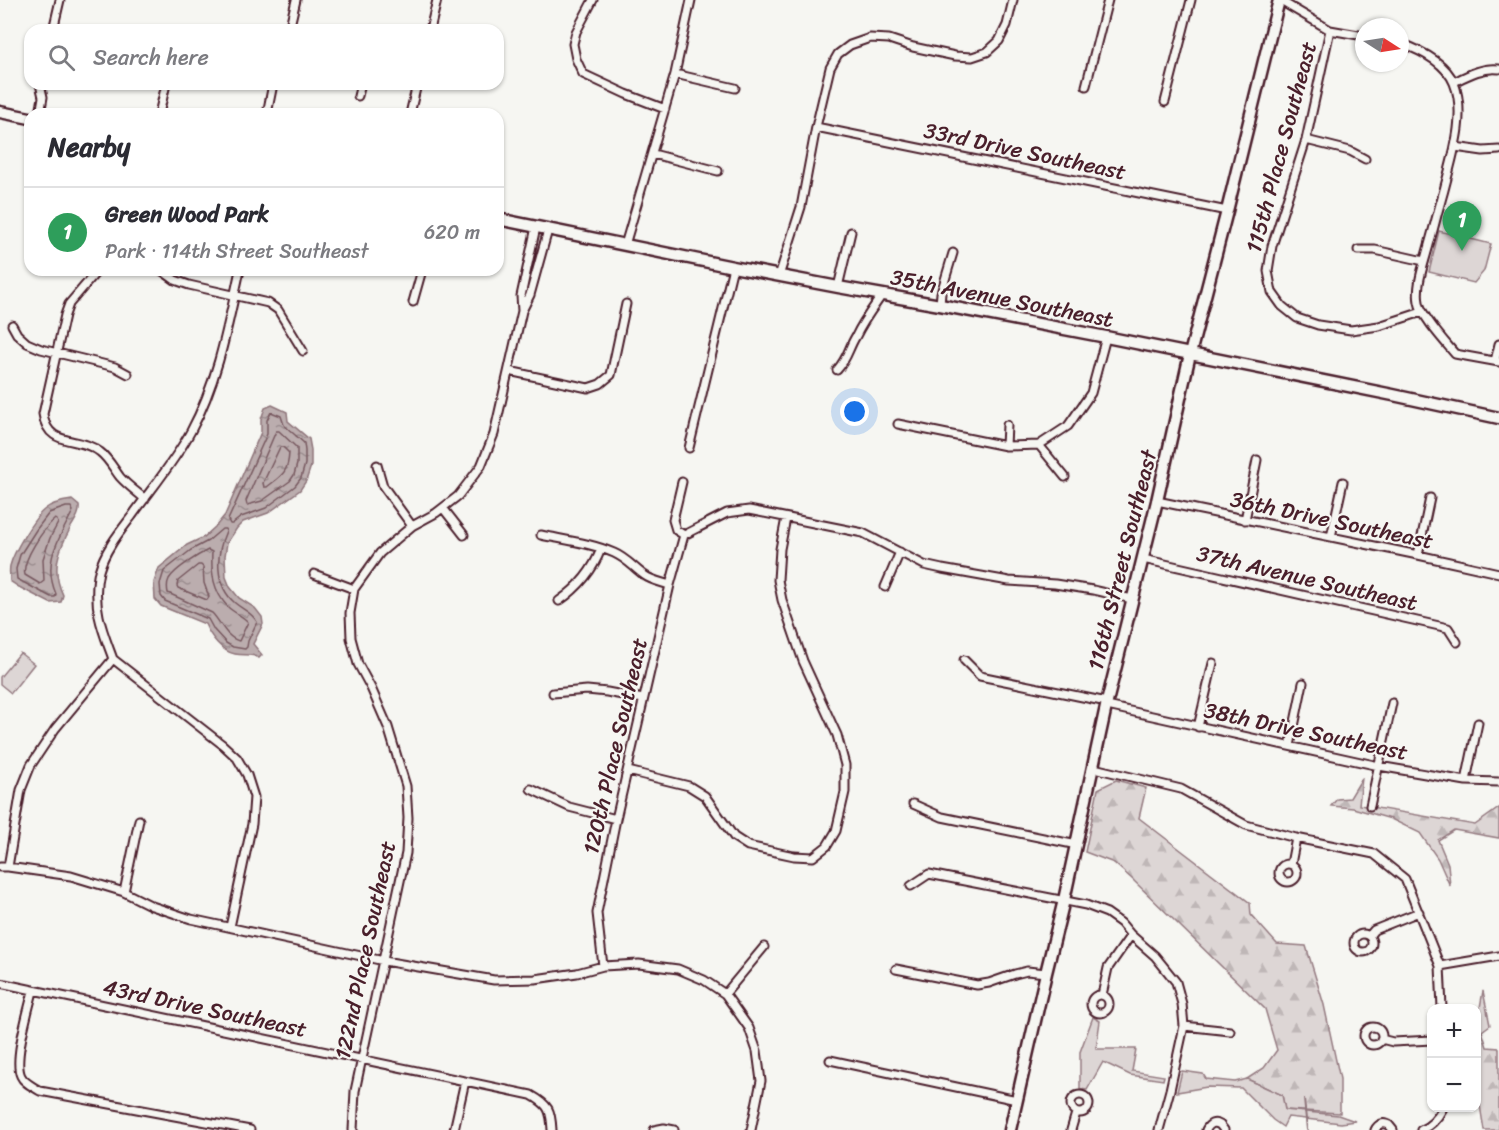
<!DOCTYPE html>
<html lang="en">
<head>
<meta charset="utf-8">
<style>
  body { margin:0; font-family:Sriracha,sans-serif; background:#f7f7f7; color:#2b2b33 }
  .controls { position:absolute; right:18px; bottom:18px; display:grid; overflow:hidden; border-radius:12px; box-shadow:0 2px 4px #0004 }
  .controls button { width:54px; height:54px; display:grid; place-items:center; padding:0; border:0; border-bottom:2px solid #e1e1e2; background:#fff; color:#2b2b33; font:30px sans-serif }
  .compass { position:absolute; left:1355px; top:18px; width:54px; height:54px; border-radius:50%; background:#fff; box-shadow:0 2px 4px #0004; rotate:102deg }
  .you { position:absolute; left:855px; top:412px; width:21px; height:21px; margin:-15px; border:4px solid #fff; border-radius:50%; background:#1a73e8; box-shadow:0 0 0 9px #1a73e833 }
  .badge { display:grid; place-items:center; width:39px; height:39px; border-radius:50%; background:#ea580c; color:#fff; font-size:20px; font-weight:700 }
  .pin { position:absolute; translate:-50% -50px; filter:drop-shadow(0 2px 3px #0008) }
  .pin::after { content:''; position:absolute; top:32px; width:21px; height:18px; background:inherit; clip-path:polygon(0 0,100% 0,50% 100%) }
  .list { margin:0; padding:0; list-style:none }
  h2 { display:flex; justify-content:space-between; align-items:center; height:78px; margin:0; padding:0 24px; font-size:26px }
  h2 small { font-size:20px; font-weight:400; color:#7c7c81 }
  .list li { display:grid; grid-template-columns:39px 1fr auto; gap:18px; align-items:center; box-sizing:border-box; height:90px; padding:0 24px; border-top:2px solid #e1e1e2 }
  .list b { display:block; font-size:22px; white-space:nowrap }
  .list p { margin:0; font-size:20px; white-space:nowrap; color:#7c7c81 }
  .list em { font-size:20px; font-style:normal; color:#7c7c81 }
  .icon { flex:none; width:33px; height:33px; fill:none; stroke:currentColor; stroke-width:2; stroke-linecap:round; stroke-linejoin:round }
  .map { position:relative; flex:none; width:1499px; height:1130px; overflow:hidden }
  .search { position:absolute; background:#fff; box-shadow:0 2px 4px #0004; left:24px; top:24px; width:480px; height:66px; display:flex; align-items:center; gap:15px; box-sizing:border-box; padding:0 21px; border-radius:18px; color:#7c7c81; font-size:22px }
  .panel { position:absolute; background:#fff; box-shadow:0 2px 4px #0004; left:24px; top:108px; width:480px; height:168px; border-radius:18px }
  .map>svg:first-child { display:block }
  .forest { fill:url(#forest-firs); stroke:#947a80; stroke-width:1.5 }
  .park { fill:#ddd6d5; stroke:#947a80; stroke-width:1.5 }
  .water { fill:url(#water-ripples); stroke:#8e747a; stroke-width:1.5 }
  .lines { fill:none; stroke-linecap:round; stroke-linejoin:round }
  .shore { stroke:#77585f; stroke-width:1.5 }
  .stream { stroke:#8e747a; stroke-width:2 }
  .street-casing { stroke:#4a1f2b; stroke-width:11 }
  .secondary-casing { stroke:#4a1f2b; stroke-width:15 }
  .street { stroke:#f6f6f2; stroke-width:7 }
  .secondary { stroke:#f6f6f2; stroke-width:10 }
  .labels { text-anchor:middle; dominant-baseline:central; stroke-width:4.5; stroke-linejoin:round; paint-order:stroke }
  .street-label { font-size:22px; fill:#4a1f2b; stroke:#f6f6f2 }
</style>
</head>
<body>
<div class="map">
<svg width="1499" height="1130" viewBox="0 0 1499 1130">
  <defs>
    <pattern id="forest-firs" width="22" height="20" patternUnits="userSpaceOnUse" patternTransform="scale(1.5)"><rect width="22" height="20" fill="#ddd6d5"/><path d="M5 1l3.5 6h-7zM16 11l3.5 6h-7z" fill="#bfb7b7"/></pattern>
    <pattern id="water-ripples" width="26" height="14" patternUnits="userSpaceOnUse" patternTransform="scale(1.5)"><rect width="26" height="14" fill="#bbadae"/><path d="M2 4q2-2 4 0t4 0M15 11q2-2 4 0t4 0" fill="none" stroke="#9a8c8e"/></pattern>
  </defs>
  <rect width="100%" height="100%" fill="#f6f6f2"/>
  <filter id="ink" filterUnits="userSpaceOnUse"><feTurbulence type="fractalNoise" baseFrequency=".0167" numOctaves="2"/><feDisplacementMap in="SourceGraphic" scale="12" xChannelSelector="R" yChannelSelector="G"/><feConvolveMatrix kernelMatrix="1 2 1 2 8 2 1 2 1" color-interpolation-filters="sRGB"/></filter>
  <g filter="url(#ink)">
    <!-- forest -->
    <path class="forest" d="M1362 778 1359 805 1475 825 1499 808V838L1454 830 1438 840 1448 864 1450 886 1438 859 1420 833 1391 819 1353 808 1331 806 1337 799 1350 798Z
      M1116 780 1146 788 1139 818 1250 903 1251 915 1277 944 1306 946 1324 1005 1340 1079V1113L1285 1110 1282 1095 1247 1079 1264 1068 1277 1050 1265 1009 1132 879 1114 863 1085 852 1098 789Z
      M1483 991 1490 1025 1482 1031 1487 1047 1499 1048V1130H1484L1478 1093 1477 1024Z"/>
    <!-- park -->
    <path class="park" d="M1439 231 1491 244 1484 271 1474 283 1429 272Z
      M20 653 34 664 11 693 0 684V677Z
      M1093 1017 1100 1021 1096 1049H1136L1132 1071 1164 1076 1163 1080 1130 1075 1103 1062 1087 1090 1080 1089V1052Z
      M1182 1071 1203 1074 1206 1079 1235 1082 1247 1079 1282 1095 1285 1110 1338 1115 1355 1121 1341 1123 1288 1117 1283 1127 1273 1120 1241 1088 1207 1087 1177 1092Z"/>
    <!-- water -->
    <path class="water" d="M272 405 287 412 288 421 309 439 311 450V466L306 481 300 490 268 513 243 522 237 528 227 543 225 556 226 577 230 587 239 598 255 608 262 617 263 624 253 644 262 655 259 658C251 653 244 656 235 654 222 652 210 636 205 624L161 606 155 599 154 582 159 568 187 545 204 537 216 526 225 515 261 432V419L265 408Z
      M72 500 79 506C80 514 75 520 71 527 58 551 51 570 63 595L61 602 50 603 19 587 10 581C10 576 9 571 10 566 13 553 34 517 45 509 51 504 64 501 72 500Z"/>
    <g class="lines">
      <!-- shore -->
      <path class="shore" d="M271 412 281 416 284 425 304 443 305 451V464L301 478 295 486 266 508 241 517 232 524H230L228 520 267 434V420Z
        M276 431H279L297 448V464L294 475 290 481 262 501 247 505 246 501Z
        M280 447H283L289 453C288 473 282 475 267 487H264L263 483Z
        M66 507H71L73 511C59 539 42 561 56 594L55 597H51L17 579 16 569 20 555 36 530 49 513Z
        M55 519 57 520 58 523 50 538 43 559 44 581 40 584 25 575C21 561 44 528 55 519Z
        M222 529H225L226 531C216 554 214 585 235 603 243 610 252 612 257 622L248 641 247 647 245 649 233 647 226 643 214 630 208 619 165 601 161 596 160 584 164 571 191 550 208 541Z
        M208 550 212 552C211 573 213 591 228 607 234 613 242 615 248 622L239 641C225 637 221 622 212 613L168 593C167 588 167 583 169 579 175 569 198 555 208 550Z
        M201 565 203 567 204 583 209 597 207 600 178 588 177 586 178 581 198 565Z"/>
      <!-- stream -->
      <path class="stream" d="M1304 1099 1307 1130"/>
      <defs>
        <path id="street" d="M593 0 576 32 573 44 576 59 583 74 626 94 665 109
          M1279 0 1330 30 1364 36
          M53 30 60 0
          M289 30 296 0
          M430 30 437 0
          M1330 30 1306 140 1272 246 1268 271 1272 292 1282 306 1297 318 1318 325 1351 330 1379 326 1422 312
          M1400 43C1420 50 1445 62 1454 83 1467 115 1452 158 1444 190 1438 211 1433 231 1427 252 1423 267 1416 286 1419 302 1421 316 1445 342 1455 354L1499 362
          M675 74 735 88
          M1454 82C1468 75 1483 67 1499 69
          M1086 86 1108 0
          M358 96 361 84
          M1165 102 1191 0
          M40 114 43 97 40 84
          M159 114 166 84
          M267 114 273 84
          M410 114 417 84
          M816 127 1227 211
          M1306 140 1350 151 1365 159
          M1455 147 1483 151 1499 150
          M653 154 718 171
          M625 245 675 74 691 0
          M1358 250H1375L1424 261
          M98 270 69 304 65 315 43 414C48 449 79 435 100 452 108 458 114 469 120 477 127 485 137 492 145 499
          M161 270 175 280 189 285 268 303 278 310 303 351
          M779 276 801 207 816 127 830 68 838 54 850 45 870 38 889 39 913 47 955 56 972 57 987 52 999 41 1007 25 1013 0
          M838 287 851 232
          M413 302 422 270
          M940 305 941 293 953 253
          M522 311 530 295 548 230
          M12 325 17 334 27 343 41 349 115 367 128 374
          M1495 361 1499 344
          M837 370C848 358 848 349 856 336 863 321 873 308 882 295
          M509 371 588 388 600 384 611 375 626 304
          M898 424 1006 446 1039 445 1068 426 1091 393 1106 337
          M1039 445 1065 477
          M1006 446 1007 425
          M689 448 733 267
          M377 465 383 486 412 526
          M682 482 673 520 676 530 684 535
          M1157 501 1418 555 1499 573
          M443 508 464 535
          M1245 520 1257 460
          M541 535C565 540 591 543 614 553 626 558 634 568 644 575 652 581 661 582 670 585
          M684 535 727 513 749 510 863 533 924 565 942 569 1009 581 1055 584 1093 590 1132 599
          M1331 537 1343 482
          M1418 555 1430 498
          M1143 559 1448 628 1457 642
          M314 574 354 589
          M885 587 900 552
          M559 601C578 588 593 570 601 549
          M113 659 223 745 237 758 247 775 254 797 252 824 230 927
          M964 660 980 676 1107 702
          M553 693 587 690 607 692 643 699
          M1107 706 1379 766 1466 781 1499 782
          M1198 727 1213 663
          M1290 746 1303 683
          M1094 768 1181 789 1246 825 1296 838 1374 854 1405 879 1440 966 1442 1008
          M628 771 689 786 705 796 734 837 748 846 794 856 813 857 827 846 836 831 845 792V765L837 735 803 661 782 600 778 580 780 549 786 518
          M1466 781 1478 723
          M531 789 569 807 616 819
          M913 804 942 817 1077 845
          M1370 806 1392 703
          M1279 873a9 9 0 1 1 18 0a9 9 0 1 1-18 0Z
          M1291 864 1296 838
          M0 867H8L71 876 124 892 152 906 191 919 384 961 494 980 535 979 577 973 603 966 639 964 678 969 704 980 725 994 749 1028 757 1051 761 1081 751 1130
          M8 867 21 790 31 765 55 729 113 659C108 645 102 631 99 616 96 602 96 584 99 571 105 550 119 533 132 516 152 488 175 461 191 431 218 381 228 325 240 270
          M911 886 929 874 1086 905 1107 913 1121 923 1131 935 1155 956 1176 982 1182 1004 1184 1026 1170 1090 1159 1130
          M124 892 139 820
          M1354 943a9 9 0 1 1 18 0a9 9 0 1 1-18 0Z
          M1369 936 1374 930 1419 912
          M603 966 597 913 616 819 670 585 684 535
          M1440 966 1499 956
          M896 969 977 985 989 983 1015 974 1027 971 1046 973
          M0 983 531 1095C549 1105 551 1110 552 1130
          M33 991C29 1009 13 1060 21 1076 24 1083 34 1087 40 1091L250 1130
          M725 994 764 947
          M1102 995 1108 968 1131 935
          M1091 1004a9 9 0 1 1 18 0a9 9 0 1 1-18 0Z
          M1184 1026 1230 1031
          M1364 1036a9 9 0 1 1 18 0a9 9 0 1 1-18 0Z
          M1381 1039 1393 1042 1432 1040
          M830 1060 1017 1100
          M1071 1104a9 9 0 1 1 18 0a9 9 0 1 1-18 0Z
          M353 1130 355 1091 406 853 408 818 406 786 388 727 371 688 358 664 351 638 350 613 354 589 380 553 412 526 436 513 458 496 481 466 494 434 522 311 521 296 536 227
          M454 1130 465 1081
          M654 1130 664 1128 674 1130
          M1071 1130 1076 1113
          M1206 1130C1209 1124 1214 1121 1220 1125L1224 1130
          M1375 1130C1378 1124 1383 1122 1389 1125L1393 1130
          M1421 1130C1431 1126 1438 1118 1443 1108"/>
        <path id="secondary" d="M0 112 30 118
          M498 219 733 267 838 287 940 305 1106 337 1393 395 1499 418
          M1010 1130 1046 973 1064 900 1107 702 1157 501 1190 354 1227 211 1279 0"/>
      </defs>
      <!-- street casing -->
      <use href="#street" class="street-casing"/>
      <!-- secondary casing -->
      <use href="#secondary" class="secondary-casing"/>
      <!-- street -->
      <use href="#street" class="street"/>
      <!-- secondary -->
      <use href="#secondary" class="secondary"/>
    </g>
  </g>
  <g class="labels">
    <!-- street labels -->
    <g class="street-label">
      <text transform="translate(1281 147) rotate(-75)">115th Place Southeast</text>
      <text transform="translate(1025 151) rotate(12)">33rd Drive Southeast</text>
      <text transform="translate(1002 298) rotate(11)">35th Avenue Southeast</text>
      <text transform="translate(1332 520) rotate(12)">36th Drive Southeast</text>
      <text transform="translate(1122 560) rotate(-76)">116th Street Southeast</text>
      <text transform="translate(1307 578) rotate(13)">37th Avenue Southeast</text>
      <text transform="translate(1306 731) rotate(12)">38th Drive Southeast</text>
      <text transform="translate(615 746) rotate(-77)">120th Place Southeast</text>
      <text transform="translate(365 950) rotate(-78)">122nd Place Southeast</text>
      <text transform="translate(205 1008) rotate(12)">43rd Drive Southeast</text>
    </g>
  </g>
</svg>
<div class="controls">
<button>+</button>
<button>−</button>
</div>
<svg class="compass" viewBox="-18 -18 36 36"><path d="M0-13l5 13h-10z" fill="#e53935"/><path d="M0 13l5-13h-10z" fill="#7c7c81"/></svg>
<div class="you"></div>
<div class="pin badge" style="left:1462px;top:251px;background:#2e9e5b">1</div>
<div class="search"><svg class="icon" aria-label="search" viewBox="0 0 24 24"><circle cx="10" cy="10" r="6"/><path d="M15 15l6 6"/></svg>Search here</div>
<section class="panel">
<h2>Nearby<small></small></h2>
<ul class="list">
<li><span class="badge" style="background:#2e9e5b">1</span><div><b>Green Wood Park</b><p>Park · 114th Street Southeast</p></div><em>620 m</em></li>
</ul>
</section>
</div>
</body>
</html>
